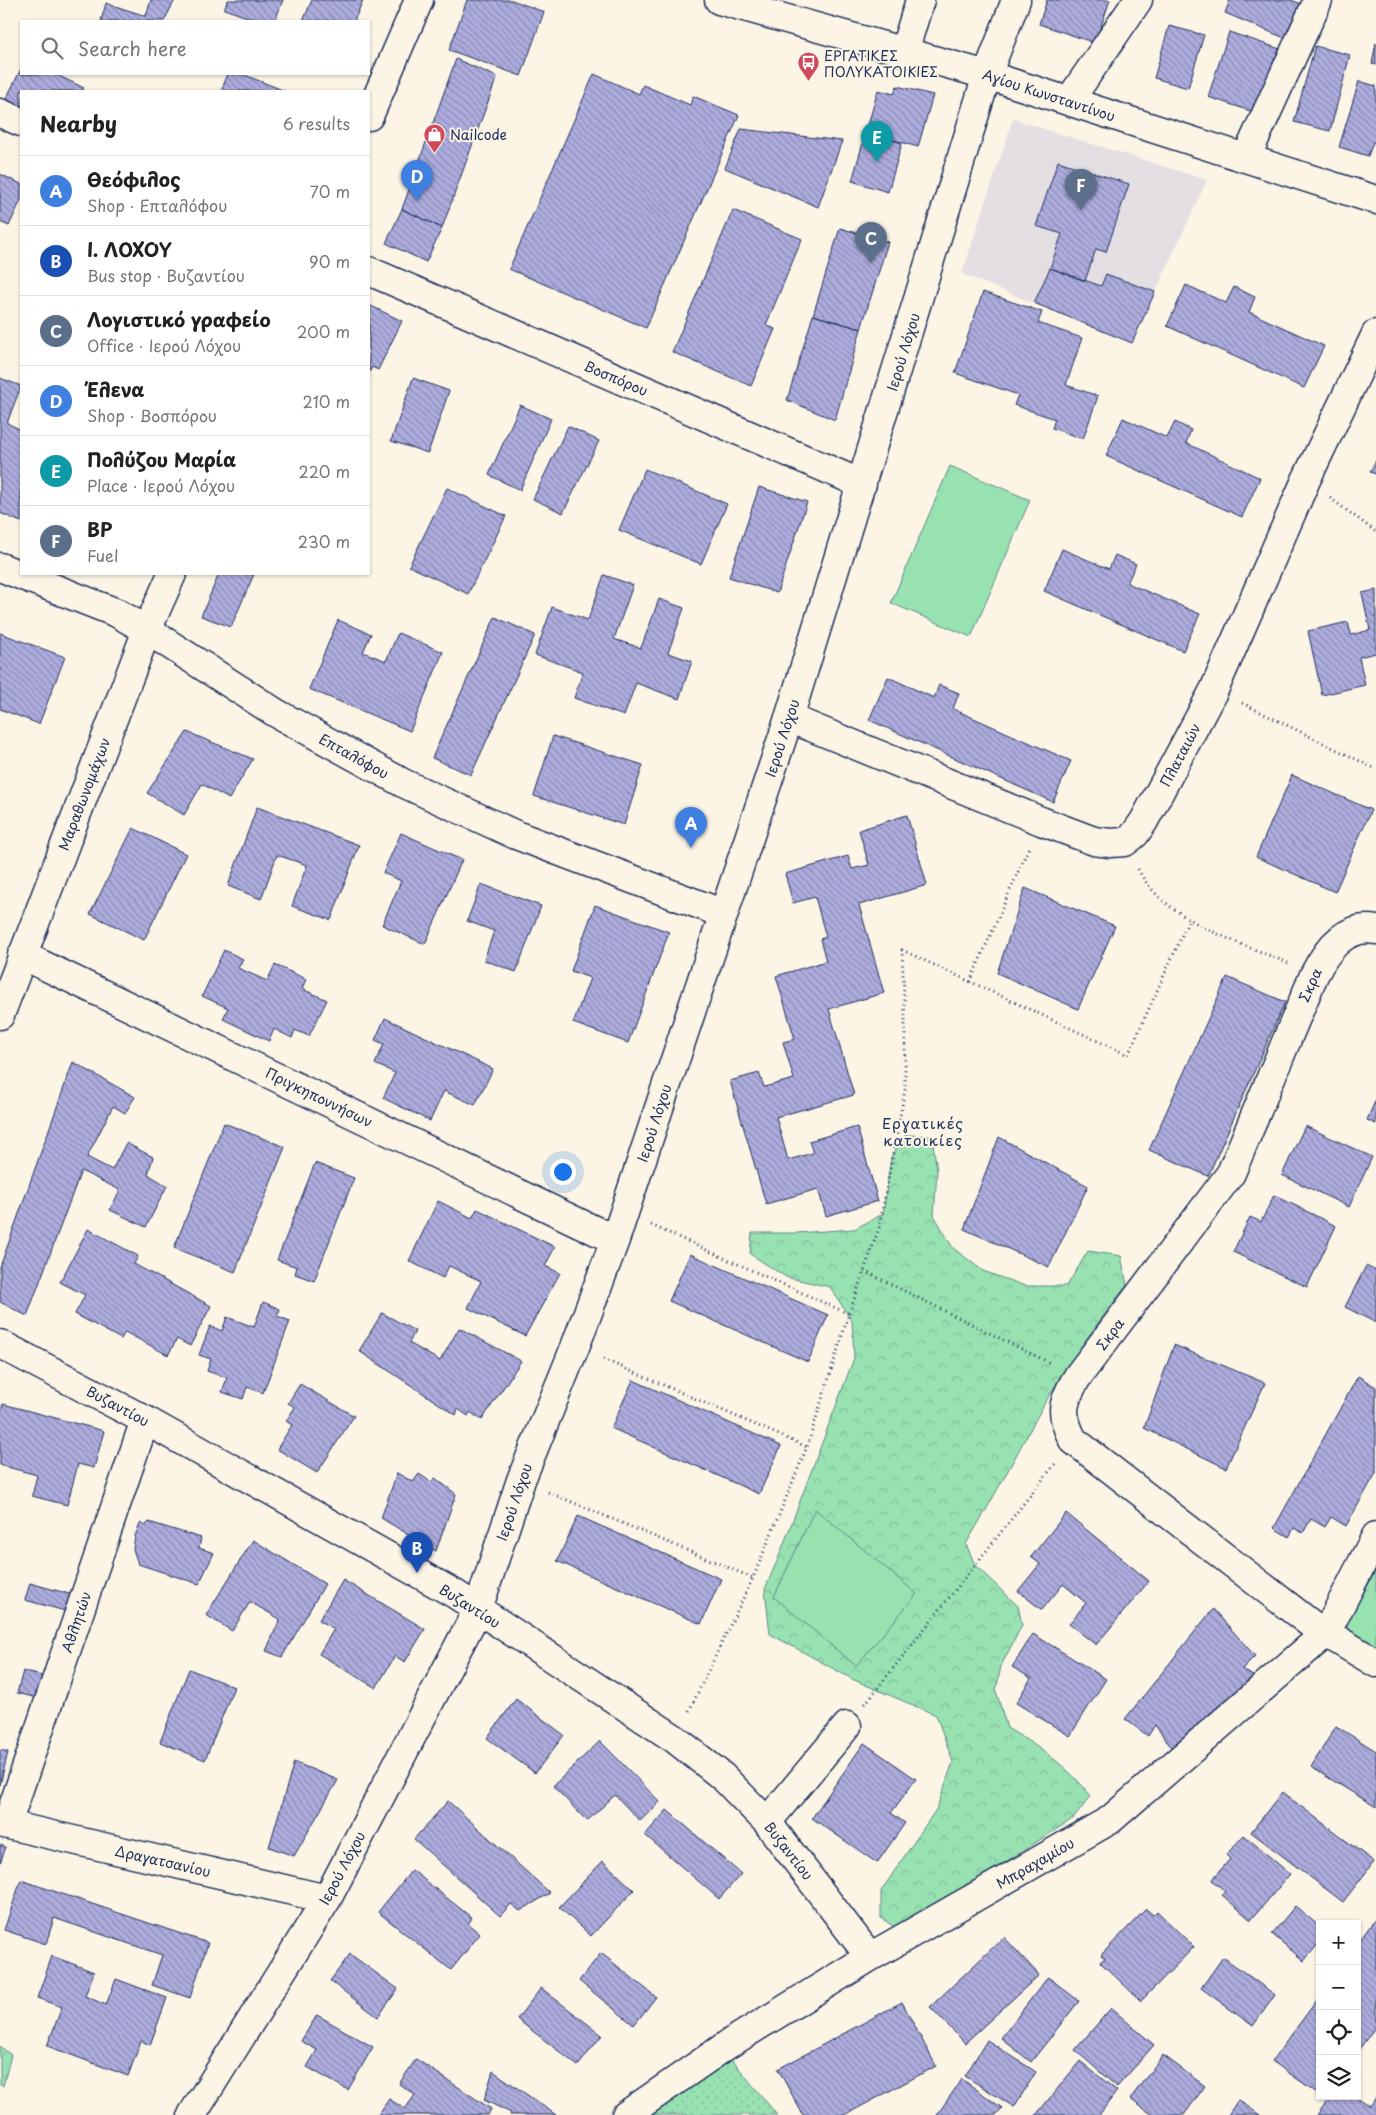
<!DOCTYPE html>
<html lang="en">
<head>
<meta charset="utf-8">
<style>
  body { margin:0; font-family:"Playpen Sans",sans-serif; background:#f2f2f2; color:#222 }
  .controls { position:absolute; right:15px; bottom:15px; display:grid; overflow:hidden; border-radius:0px; box-shadow:0 1px 4px #0004 }
  .controls button { width:45px; height:45px; display:grid; place-items:center; padding:0; border:0; border-bottom:1px solid #e0e0e0; background:#fff; color:#222; font:25px sans-serif }
  .you { position:absolute; left:562px; top:1171px; width:18px; height:18px; margin:-12px; border:4px solid #fff; border-radius:50%; background:#1a73e8; box-shadow:0 0 0 8px #1a73e833 }
  .badge { display:grid; place-items:center; width:32px; height:32px; border-radius:50%; background:#db2777; color:#fff; font-size:16px; font-weight:700 }
  .pin { position:absolute; translate:-50% -41px; filter:drop-shadow(0 1px 2px #0008) }
  .pin::after { content:''; position:absolute; top:26px; width:18px; height:15px; background:inherit; clip-path:polygon(0 0,100% 0,50% 100%) }
  .list { margin:0; padding:0; list-style:none }
  h2 { display:flex; justify-content:space-between; align-items:center; height:65px; margin:0; padding:0 20px; font-size:21px }
  h2 small { font-size:16px; font-weight:400; color:#767676 }
  .list li { display:grid; grid-template-columns:32px 1fr auto; gap:15px; align-items:center; box-sizing:border-box; height:70px; padding:0 20px; border-top:1px solid #e0e0e0 }
  .list b { display:block; font-size:19px; white-space:nowrap }
  .list p { margin:0; font-size:16px; white-space:nowrap; color:#767676 }
  .list em { font-size:16px; font-style:normal; color:#767676 }
  .icon { flex:none; width:28px; height:28px; fill:none; stroke:currentColor; stroke-width:2; stroke-linecap:round; stroke-linejoin:round }
  .map { position:relative; flex:none; width:1376px; height:2115px; overflow:hidden }
  .search { position:absolute; background:#fff; box-shadow:0 1px 4px #0004; left:20px; top:20px; width:350px; height:55px; display:flex; align-items:center; gap:12px; box-sizing:border-box; padding:0 18px; border-radius:0px; color:#767676; font-size:19px }
  .panel { position:absolute; background:#fff; box-shadow:0 1px 4px #0004; left:20px; top:90px; width:350px; height:485px; border-radius:0px }
  .map>svg:first-child { display:block }
  .built { fill:#e4dfe3 }
  .grass { fill:url(#grass-dots); stroke:#5a8888 }
  .forest { fill:url(#forest-crowns); stroke:#5a8888 }
  .park { fill:#98e1b1; stroke:#5a8888 }
  .building { fill:url(#building-back-hatch); stroke:#1b2f5e }
  .lines { fill:none; stroke-linecap:round; stroke-linejoin:round }
  .minor-casing { stroke:#1b2f5e; stroke-width:31 }
  .path { stroke:#1b2f5e; stroke-width:3; stroke-dasharray:1 4; stroke-linecap:butt }
  .minor { stroke:#fcf5e5; stroke-width:28 }
  .labels { text-anchor:middle; dominant-baseline:central; stroke-width:4; stroke-linejoin:round; paint-order:stroke }
  .poi-label { font-size:14px; fill:#1b2f5e; stroke:#fcf5e5; text-anchor:start }
  .street-label { font-size:14px; fill:#1b2f5e; stroke:#fcf5e5 }
  .neighbourhood-label { font-size:15px; letter-spacing:1px; fill:#1b2f5e; stroke:#fcf5e5 }
</style>
</head>
<body>
<div class="map">
<svg width="1376" height="2115" viewBox="0 0 1376 2115">
  <defs>
    <pattern id="grass-dots" width="8" height="8" patternUnits="userSpaceOnUse" patternTransform="scale(1.25)"><rect width="8" height="8" fill="#98e1b1"/><path d="M2 2h.1M6 6h.1" fill="none" stroke="#82c19b" stroke-width="1.8" stroke-linecap="round"/></pattern>
    <pattern id="forest-crowns" width="20" height="18" patternUnits="userSpaceOnUse" patternTransform="scale(1.25)"><rect width="20" height="18" fill="#98e1b1"/><path d="M2 6a3 3 0 1 1 6 0M12 15a3 3 0 1 1 6 0" fill="none" stroke="#82c19b"/></pattern>
    <pattern id="building-back-hatch" width="6" height="6" patternUnits="userSpaceOnUse" patternTransform="scale(1.25)"><rect width="6" height="6" fill="#adacdd"/><path d="M-1 5l2 2M0 0l6 6M5-1l2 2" fill="none" stroke="#8c8cb6"/></pattern>
  </defs>
  <rect width="100%" height="100%" fill="#fcf5e5"/>
  <filter id="ink" filterUnits="userSpaceOnUse"><feTurbulence type="fractalNoise" baseFrequency=".02" numOctaves="2"/><feDisplacementMap in="SourceGraphic" scale="10" xChannelSelector="R" yChannelSelector="G"/><feConvolveMatrix kernelMatrix="1 2 1 2 8 2 1 2 1" color-interpolation-filters="sRGB"/></filter>
  <g filter="url(#ink)">
    <!-- built -->
    <path class="built" d="M1013 119 1207 180 1132 343 962 274Z"/>
    <!-- grass -->
    <path class="grass" d="M729 2056 777 2115H645Z"/>
    <!-- forest -->
    <path class="forest" d="M906 1135 932 1136 937 1171 934 1215 953 1248 983 1271 1025 1286H1067L1088 1251 1121 1256 1127 1285C1098 1322 1065 1367 1042 1408 1017 1453 993 1500 966 1544L975 1565 1018 1606 1022 1625 1001 1666 996 1691 1007 1728C1039 1747 1068 1766 1091 1796L1074 1818 899 1930 881 1918V1891L937 1808 953 1762 936 1715 854 1680 770 1634 765 1589 780 1554 854 1358 852 1321 830 1287 786 1277 750 1254 752 1233H796L854 1229 883 1214 891 1157Z
      M0 2046 11 2055 3 2086 0 2085Z"/>
    <!-- park -->
    <path class="park" d="M950 466 1030 500 971 637 891 603Z
      M815 1509 917 1594 856 1666 774 1597Z
      M1376 1571V1652L1341 1632Z"/>
    <!-- building -->
    <path class="building" d="M151 0H175L164 21H101L106 3 146 16Z
      M228 0H283L275 21H259L224 9Z
      M312 0H363L354 21H303Z
      M467 0H512L544 12 521 76 449 50Z
      M1047 0H1110L1095 43 1039 24Z
      M1230 0H1291L1304 5 1287 39 1225 13Z
      M1169 26 1204 35 1188 88 1154 78Z
      M1229 32 1280 49 1260 114 1208 97Z
      M1376 43V65L1372 64Z
      M1315 46 1350 55 1330 131 1294 122Z
      M456 59 497 77 442 228 402 209Z
      M21 69V74H55L84 88 82 91H21V109L5 101Z
      M228 74H242L285 91H221Z
      M594 74 639 94 643 85 690 105 693 96 739 115 646 328 509 269Z
      M1359 81 1376 86V143L1373 142 1368 156 1339 147Z
      M897 86 933 95 918 147 866 132 878 90 894 94Z
      M741 129 842 141 818 207 725 168Z
      M866 132 902 143 888 192 852 181Z
      M1058 161 1129 184 1106 252 1096 249 1085 281 1050 268 1062 234 1036 226Z
      M0 174 21 184V200L9 226 0 222Z
      M402 209 442 228 426 262 386 243Z
      M733 210 802 239 766 325 775 329 751 386 672 352Z
      M840 228 888 242 861 329 813 315Z
      M1050 268 1101 286 1106 274 1155 292 1132 343 1034 303Z
      M1186 285 1226 303 1234 287 1255 297 1249 312 1324 346 1304 388 1167 326Z
      M983 292 1042 312 1038 323 1082 338 1066 385 1098 396 1083 439 1052 428 1055 419 1014 405 1018 395 955 373Z
      M369 305 402 321 378 370 372 367 369 373Z
      M813 315 861 329 835 420 787 400Z
      M0 378 21 386 7 423 21 430V522L0 513Z
      M413 378 449 391 428 453 391 441Z
      M520 405 551 419 520 490 489 475Z
      M1123 418 1167 438 1175 422 1191 430 1186 443 1260 478 1242 517 1106 456Z
      M568 426 599 441 563 513 533 499Z
      M1376 460V474L1370 472Z
      M645 469 727 504 701 564 619 530Z
      M759 487 807 502 777 593 729 577Z
      M447 488 506 516 468 594 409 566Z
      M1062 549 1109 569 1115 555 1136 564 1127 583 1200 614 1183 651 1044 591Z
      M219 574H254L231 627 201 616Z
      M604 575 633 585 614 639 641 648 659 599 684 608 668 653 692 661 679 699 636 683 624 716 574 698 583 672 535 655 552 607 588 620Z
      M1376 590V653L1359 657 1365 685 1322 695 1308 631 1348 622 1351 635 1370 630 1362 593Z
      M495 617 535 635 471 775 432 758Z
      M338 620 371 634 363 652 386 661 398 633 443 652 410 731 309 689Z
      M0 633 65 657 39 724 0 709Z
      M888 677 934 698 939 685 959 693 953 709 1071 761 1053 802 869 720Z
      M187 732 253 759 229 799 202 784 184 815 147 793Z
      M553 736 643 765 624 825 534 796Z
      M1292 775 1371 810 1335 892 1256 857Z
      M257 807 359 845 331 920 292 906 307 865 277 855 261 899 228 886Z
      M907 815 927 885 859 905 884 993 829 1009 854 1095 776 1117 788 1160 813 1153 809 1141 857 1127 878 1201 826 1216 818 1189 766 1204 730 1081 759 1073 764 1087 794 1079 783 1042 795 1039 776 976 826 961 820 939 826 937 815 897 793 903 785 874 848 856 852 869 869 865 859 830Z
      M133 828 186 854 144 940 90 914Z
      M401 833 462 860 425 944 382 925 401 881 383 873Z
      M481 884 541 906 516 972 484 960 494 931 467 921Z
      M1025 888 1115 926 1078 1009 997 973Z
      M595 905 669 932 628 1043 573 1023 590 978 571 971Z
      M224 950 243 959 238 968 267 981 275 965 306 979 302 989 327 1000 309 1036 295 1030 292 1038 274 1029 269 1041 223 1019 228 1008 202 996Z
      M1227 977 1285 1002 1208 1176 1149 1150Z
      M385 1018 493 1069 475 1105 444 1091 430 1121 383 1098 395 1073 375 1064 384 1044 375 1040Z
      M73 1062 135 1097 125 1113 113 1106 87 1157 112 1170 126 1143 153 1157 148 1174 167 1186 146 1227 110 1210 120 1190 81 1171 27 1316 0 1302V1267Z
      M1376 1099V1124L1367 1120Z
      M224 1123 285 1147 235 1272 174 1248Z
      M1305 1126 1372 1157 1349 1207 1282 1175Z
      M999 1137 1088 1186 1049 1267 964 1229Z
      M315 1163 354 1178 314 1281 295 1274 297 1267 277 1260Z
      M1274 1195 1336 1226 1307 1287 1233 1252 1250 1217 1261 1222Z
      M438 1201 472 1218 477 1209 555 1247 545 1266 560 1273 525 1336 468 1308 481 1281 449 1266 443 1278 409 1261Z
      M88 1229 138 1256 134 1264 211 1306 190 1346 177 1339 168 1355 125 1332 121 1339 75 1314 85 1295 60 1282Z
      M690 1254 828 1315 808 1362 669 1301Z
      M1366 1266 1376 1271V1323L1345 1307Z
      M263 1302 280 1309 277 1316 290 1321 263 1393 247 1387 243 1399 222 1392 227 1378 207 1371 211 1359 199 1355 210 1326 222 1331 227 1317 254 1327Z
      M382 1313 415 1331 409 1343 440 1361 459 1328 521 1361 482 1420 470 1412 468 1416 458 1409 456 1415 359 1351Z
      M1174 1345 1265 1383 1226 1468 1144 1428Z
      M1358 1376 1376 1387V1473L1346 1526 1331 1517 1325 1527 1311 1519 1303 1533 1294 1528 1289 1537 1274 1528Z
      M633 1380 781 1446 759 1494 611 1428Z
      M300 1384 354 1416 317 1473 277 1449 292 1425 286 1421 295 1407 288 1403Z
      M3 1404 104 1431 94 1468 78 1464 67 1505 32 1496 37 1475 0 1465V1414Z
      M397 1473 413 1482 419 1474 431 1482 435 1478 456 1494 436 1551 381 1518Z
      M1066 1513 1149 1581 1096 1645 1069 1624 1086 1603 1063 1584 1042 1610 1018 1591 1040 1564 1031 1557Z
      M578 1516 721 1579 701 1624 557 1561Z
      M149 1522 201 1538 199 1548 214 1553 199 1584 138 1564 133 1549 135 1536 140 1523 145 1526Z
      M253 1540 325 1584 282 1657 266 1651 280 1619 250 1602 232 1631 206 1615Z
      M343 1580 425 1629 405 1662 395 1656 376 1688 319 1654 334 1629 319 1620Z
      M30 1583 80 1597 76 1614 25 1600Z
      M1213 1609 1255 1656 1242 1669 1256 1678 1174 1751 1155 1725 1148 1736 1125 1719Z
      M1033 1634 1106 1679 1070 1736 1016 1703 1031 1678 1012 1667Z
      M189 1669 234 1687 205 1760 160 1742Z
      M23 1671 52 1679 46 1700 17 1693Z
      M516 1699 564 1735 535 1773 487 1738Z
      M1336 1726 1376 1751V1807L1311 1767Z
      M600 1741 660 1802 640 1821 615 1795 587 1821 553 1786Z
      M864 1743 916 1779 891 1813 905 1823 877 1863 812 1818Z
      M0 1750 8 1752 0 1785Z
      M294 1762 338 1780 294 1856 269 1847Z
      M1282 1792 1374 1862 1343 1902 1251 1832Z
      M448 1801 550 1893 520 1911 511 1904 500 1916 414 1839Z
      M667 1810 741 1874 719 1899 645 1835Z
      M1244 1835 1290 1874 1251 1920 1222 1895 1225 1891 1212 1880 1230 1859 1226 1855Z
      M0 1845 6 1847 0 1863Z
      M603 1861 634 1890 591 1936 559 1907Z
      M412 1870 472 1918 468 1924 480 1934 451 1970 378 1912Z
      M21 1880 208 1943 190 1998 152 1985 162 1955 54 1918 46 1944 4 1930Z
      M1295 1906 1320 1927V1942L1304 1961 1272 1934Z
      M1146 1909 1153 1915 1157 1911 1194 1947 1141 2001 1100 1962 1105 1958 1101 1955Z
      M1376 1918V2026L1357 2052V1944Z
      M1004 1937 1039 1975 965 2043 930 2007Z
      M601 1953 656 1997 634 2025 579 1981Z
      M350 1954 398 1989 378 2017 330 1981Z
      M52 1956 94 1972 85 1996 106 2005 116 1979 167 1998 150 2045 141 2041 128 2076 47 2046 62 2007 37 1998Z
      M1223 1957 1275 1995 1253 2026 1201 1988Z
      M1048 1977 1079 2001 1031 2062 1001 2038Z
      M541 1988 602 2035 578 2066 517 2019Z
      M1320 1996V2095L1272 2061Z
      M902 2002 936 2066 845 2115H803L778 2069Z
      M1111 2008 1154 2045 1117 2087 1075 2050Z
      M317 2015 373 2047 348 2090 307 2067 317 2050 301 2041Z
      M987 2040 1036 2072 1014 2107 965 2076Z
      M1163 2055 1205 2086 1184 2115H1153L1130 2099Z
      M416 2059 491 2109 488 2115H378L389 2099 405 2109 415 2095 399 2084Z
      M1080 2061 1117 2091 1099 2115H1036Z
      M493 2071 556 2115H510L511 2113 484 2100Z
      M962 2079 1002 2108 996 2115H937Z
      M1331 2096H1355L1369 2106 1376 2096V2115H1317Z
      M1238 2100 1260 2115H1228Z"/>
    <g class="lines">
      <defs>
        <path id="minor" d="M719 0 987 75 1376 200
          M904 52 920 0
          M1069 101 1138 0
          M0 113 21 122
          M369 116 419 0
          M1246 158 1318 0
          M369 271 862 484
          M0 567 117 613 147 630 276 713 403 783 516 835 724 914
          M789 718 1041 821 1094 841 1110 843 1125 842 1135 834 1144 821 1214 690 1306 480 1376 334
          M1376 930C1345 924 1326 951 1314 975L1231 1173 1078 1376C1062 1402 1059 1413 1073 1440L1311 1624 1376 1663
          M22 955 615 1240
          M0 1015 147 630 172 574
          M0 1344 145 1420 455 1594 675 1739 723 1777 767 1822 870 1957
          M767 1822 847 1726
          M0 1823 327 1899
          M7 1824 145 1420
          M192 2115 327 1899 478 1609 521 1480 575 1347 615 1240 789 718 987 75 1016 0
          M626 2115 727 2045 870 1957 1110 1820 1326 1633 1376 1536"/>
      </defs>
      <!-- minor casing -->
      <use href="#minor" class="minor-casing"/>
      <!-- path -->
      <path class="path" d="M1330 498 1376 532
        M1242 703 1376 769
        M1138 869C1163 920 1239 942 1288 963
        M970 982 1029 847
        M651 1225 849 1314
        M864 1271 1052 1364
        M603 1359 807 1447
        M548 1492 753 1578
        M865 1704 1055 1464
        M689 1711 753 1578 807 1447 849 1314 879 1228 905 1090V1019L902 950 1128 1055 1189 920"/>
      <!-- minor -->
      <use href="#minor" class="minor"/>
    </g>
  </g>
  <!-- icons -->
  <defs>
    <symbol id="bus-pin" viewBox="-11 -11 22 30"><path d="M0 17L-7.5 6A9.5 9.5 0 1 1 7.5 6Z" fill="#d1495b" stroke="#fcf5e5"/><path d="M-5-6H5V4H4V6H2V4H-2V6H-4V4H-5ZM-3.5-4V0h7V-4ZM-3.5 1.2v1.5H-2V1.2ZM2 1.2v1.5H3.5V1.2Z" fill="#fff"/></symbol>
    <symbol id="shop-pin" viewBox="-11 -11 22 30"><path d="M0 17L-7.5 6A9.5 9.5 0 1 1 7.5 6Z" fill="#d1495b" stroke="#fcf5e5"/><path d="M-5-2.5h2.3a2.7 3.5 0 0 1 5.4 0H5L5.5 6h-11ZM-1.5-2.5h3a1.5 2.3 0 0 0-3 0Z" fill="#fff"/></symbol>
  </defs>
  <g fill-rule="evenodd">
    <use href="#bus-pin" x="796" y="50" width="25" height="34"/>
    <use href="#shop-pin" x="422" y="122" width="25" height="34"/>
  </g>
  <g class="labels">
    <!-- poi labels -->
    <g class="poi-label">
      <text x="824" y="55">ΕΡΓΑΤΙΚΕΣ<tspan x="824" dy="16">ΠΟΛΥΚΑΤΟΙΚΙΕΣ</tspan></text>
      <text x="450" y="134">Nailcode</text>
    </g>
    <!-- street labels -->
    <g class="street-label">
      <text transform="translate(1049 95) rotate(18)">Αγίου Κωνσταντίνου</text>
      <text transform="translate(903 352) rotate(-73)">Ιερού Λόχου</text>
      <text transform="translate(616 378) rotate(23)">Βοσπόρου</text>
      <text transform="translate(782 738) rotate(-72)">Ιερού Λόχου</text>
      <text transform="translate(1180 755) rotate(-62)">Πλαταιών</text>
      <text transform="translate(354 756) rotate(29)">Επταλόφου</text>
      <text transform="translate(84 794) rotate(-69)">Μαραθωνομάχων</text>
      <text transform="translate(1310 985) rotate(-66)">Σκρα</text>
      <text transform="translate(319 1097) rotate(26)">Πριγκηποννήσων</text>
      <text transform="translate(654 1123) rotate(-72)">Ιερού Λόχου</text>
      <text transform="translate(1110 1334) rotate(-53)">Σκρα</text>
      <text transform="translate(118 1406) rotate(28)">Βυζαντίου</text>
      <text transform="translate(514 1502) rotate(-71)">Ιερού Λόχου</text>
      <text transform="translate(470 1606) rotate(32)">Βυζαντίου</text>
      <text transform="translate(76 1622) rotate(-71)">Αθλητών</text>
      <text transform="translate(789 1851) rotate(52)">Βυζαντίου</text>
      <text transform="translate(163 1861) rotate(13)">Δραγατσανίου</text>
      <text transform="translate(1035 1863) rotate(-30)">Μπραχαμίου</text>
      <text transform="translate(342 1868) rotate(-62)">Ιερού Λόχου</text>
    </g>
    <!-- neighbourhood labels -->
    <g class="neighbourhood-label">
      <text x="923" y="1122">Εργατικές<tspan x="923" dy="17">κατοικίες</tspan></text>
    </g>
  </g>
</svg>
<div class="controls">
<button>+</button>
<button>−</button>
<button><svg class="icon" aria-label="locate" viewBox="0 0 24 24"><circle cx="12" cy="12" r="6"/><path d="M12 2v4M12 18v4M2 12h4M18 12h4"/></svg></button>
<button><svg class="icon" aria-label="layers" viewBox="0 0 24 24"><path d="M12 4l9 5-9 5-9-5zM3 14l9 5 9-5"/></svg></button>
</div>
<div class="you"></div>
<div class="pin badge" style="left:691px;top:848px;background:#3f7fe0">A</div>
<div class="pin badge" style="left:417px;top:1573px;background:#1a4fb4">B</div>
<div class="pin badge" style="left:871px;top:263px;background:#5c6f8a">C</div>
<div class="pin badge" style="left:417px;top:201px;background:#3f7fe0">D</div>
<div class="pin badge" style="left:877px;top:162px;background:#0f9aa8">E</div>
<div class="pin badge" style="left:1081px;top:210px;background:#5c6f8a">F</div>
<div class="search"><svg class="icon" aria-label="search" viewBox="0 0 24 24"><circle cx="10" cy="10" r="6"/><path d="M15 15l6 6"/></svg>Search here</div>
<section class="panel">
<h2>Nearby<small>6 results</small></h2>
<ul class="list">
<li><span class="badge" style="background:#3f7fe0">A</span><div><b>Θεόφιλος</b><p>Shop · Επταλόφου</p></div><em>70 m</em></li>
<li><span class="badge" style="background:#1a4fb4">B</span><div><b>Ι. ΛΟΧΟΥ</b><p>Bus stop · Βυζαντίου</p></div><em>90 m</em></li>
<li><span class="badge" style="background:#5c6f8a">C</span><div><b>Λογιστικό γραφείο</b><p>Office · Ιερού Λόχου</p></div><em>200 m</em></li>
<li><span class="badge" style="background:#3f7fe0">D</span><div><b>Έλενα</b><p>Shop · Βοσπόρου</p></div><em>210 m</em></li>
<li><span class="badge" style="background:#0f9aa8">E</span><div><b>Πολύζου Μαρία</b><p>Place · Ιερού Λόχου</p></div><em>220 m</em></li>
<li><span class="badge" style="background:#5c6f8a">F</span><div><b>BP</b><p>Fuel</p></div><em>230 m</em></li>
</ul>
</section>
</div>
</body>
</html>
